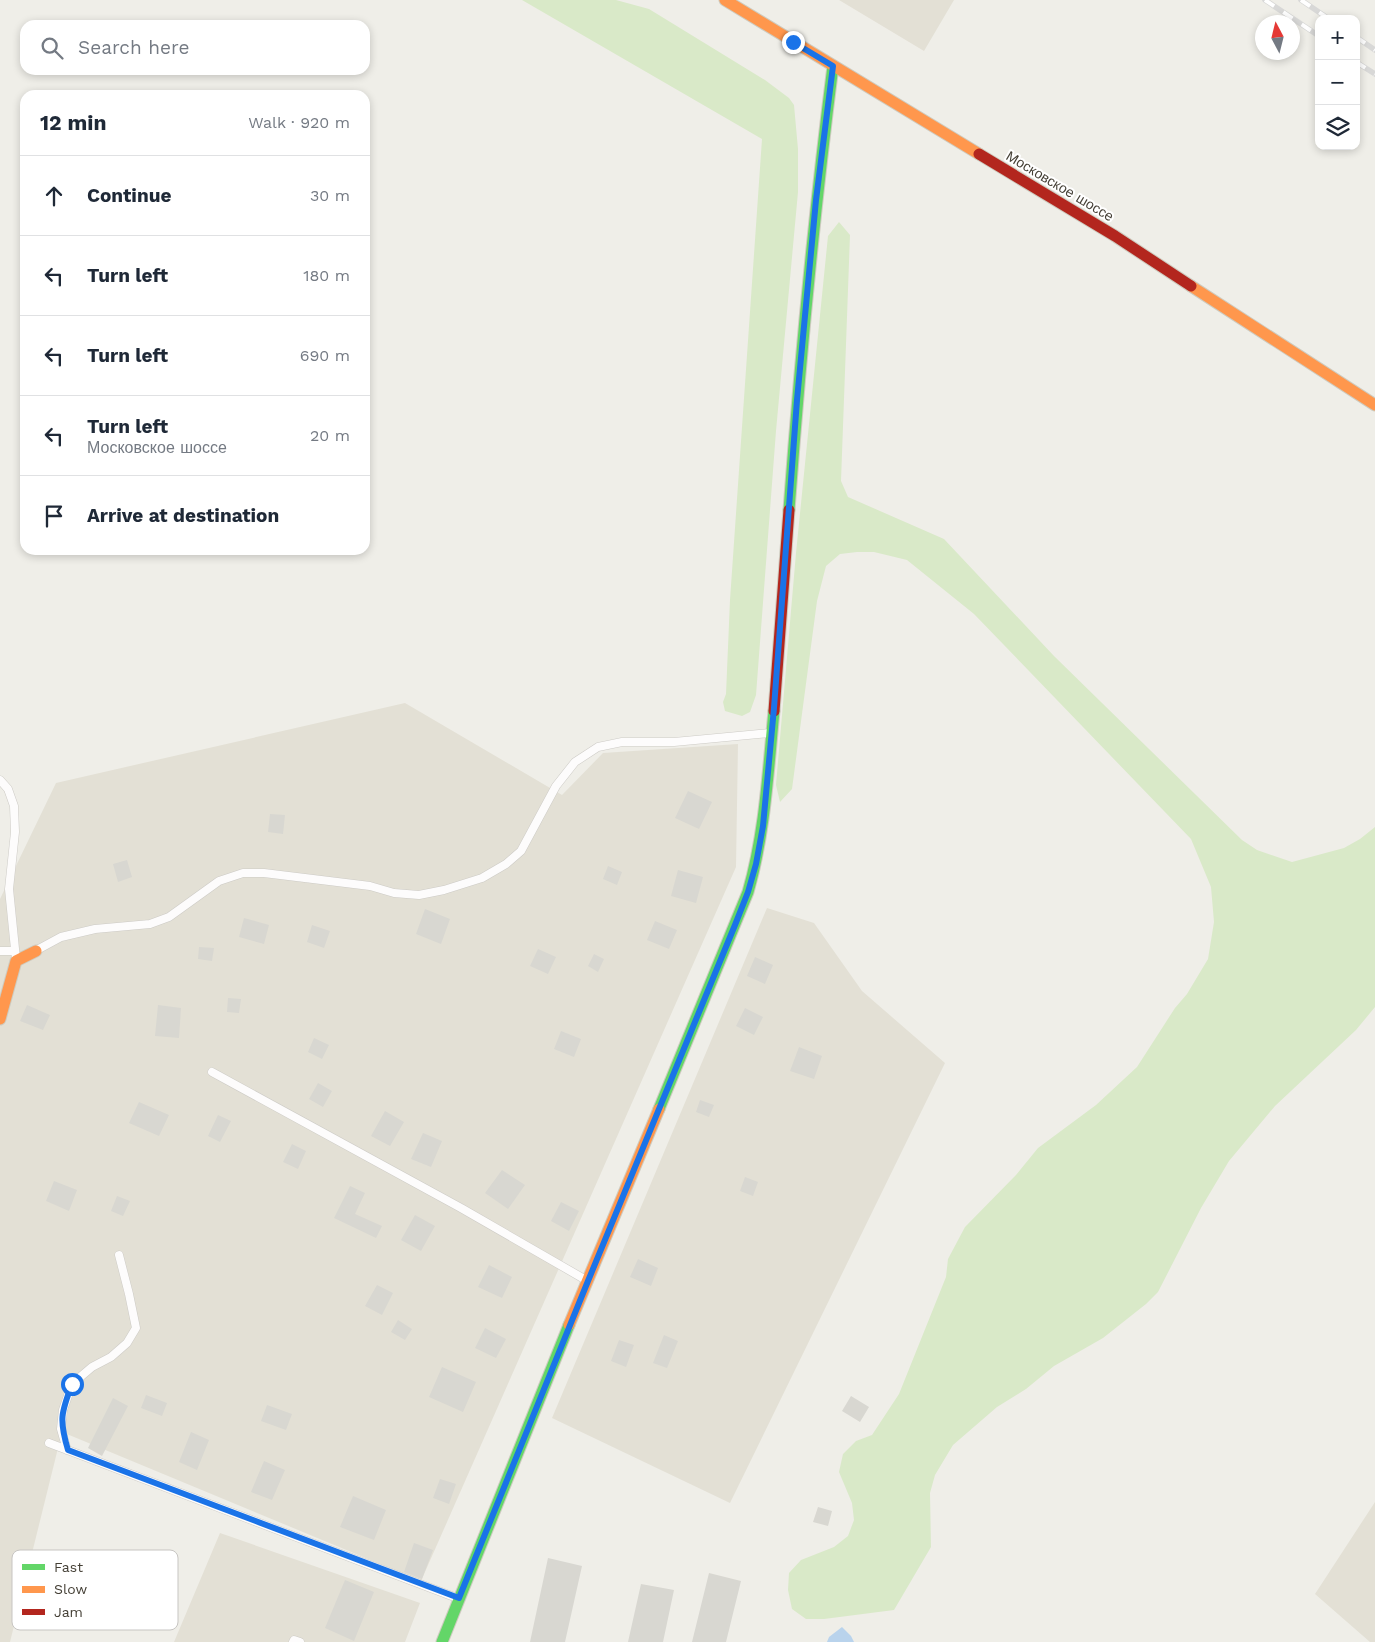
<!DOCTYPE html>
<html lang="en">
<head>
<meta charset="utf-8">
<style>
  body { margin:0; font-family:"Work Sans",sans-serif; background:#f6f6f7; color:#1f2937 }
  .controls { position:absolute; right:15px; top:15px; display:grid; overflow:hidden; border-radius:10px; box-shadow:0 2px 8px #0003 }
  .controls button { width:45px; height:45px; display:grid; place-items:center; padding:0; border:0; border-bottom:1px solid #e0e1e3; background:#fff; color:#1f2937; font:25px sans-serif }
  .compass { position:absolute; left:1255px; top:15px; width:45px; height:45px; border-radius:50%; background:#fff; box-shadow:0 2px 8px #0003; rotate:353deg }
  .stop { position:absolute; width:15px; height:15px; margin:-11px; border:4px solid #1a73e8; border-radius:50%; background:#fff }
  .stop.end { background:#1a73e8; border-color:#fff; box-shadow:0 1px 5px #0008 }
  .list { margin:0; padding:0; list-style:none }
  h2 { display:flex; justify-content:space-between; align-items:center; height:65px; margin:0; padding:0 20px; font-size:21px }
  h2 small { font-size:16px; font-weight:400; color:#747a83 }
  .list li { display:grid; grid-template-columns:32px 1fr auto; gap:15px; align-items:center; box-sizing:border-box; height:80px; padding:0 20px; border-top:1px solid #e0e1e3 }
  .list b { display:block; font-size:19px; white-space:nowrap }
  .list p { margin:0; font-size:16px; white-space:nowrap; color:#747a83 }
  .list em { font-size:16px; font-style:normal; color:#747a83 }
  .icon { flex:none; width:28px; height:28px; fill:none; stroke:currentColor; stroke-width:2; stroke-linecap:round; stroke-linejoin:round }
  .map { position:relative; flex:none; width:1375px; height:1642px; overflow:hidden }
  .search { position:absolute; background:#fff; box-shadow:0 2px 8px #0003; left:20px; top:20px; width:350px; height:55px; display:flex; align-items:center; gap:12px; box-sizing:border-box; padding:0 18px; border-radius:15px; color:#747a83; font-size:19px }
  .panel { position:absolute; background:#fff; box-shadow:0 2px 8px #0003; left:20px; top:90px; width:350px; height:465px; border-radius:15px }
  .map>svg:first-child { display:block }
  .residential { fill:#e3e0d5 }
  .green { fill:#d9e9c8 }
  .water { fill:#b9d3ec }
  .building { fill:#d8d7d1 }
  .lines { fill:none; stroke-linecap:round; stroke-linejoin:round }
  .lane-casing { stroke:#cdcbc6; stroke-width:9 }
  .fast-casing { stroke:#cecbbf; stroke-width:13 }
  .slow-casing { stroke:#cecbbf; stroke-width:13 }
  .jam-casing { stroke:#cecbbf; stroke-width:13 }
  .lane { stroke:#fdfcfc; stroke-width:8 }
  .fast { stroke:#63d668; stroke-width:11 }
  .slow { stroke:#ff974d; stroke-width:11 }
  .jam { stroke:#b3261e; stroke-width:11 }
  .rail-casing { stroke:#d8d8d7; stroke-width:5.5 }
  .rail { stroke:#fff; stroke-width:4; stroke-dasharray:11; stroke-linecap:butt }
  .route { stroke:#1a73e8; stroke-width:6 }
  .labels { text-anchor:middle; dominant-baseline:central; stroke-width:4; stroke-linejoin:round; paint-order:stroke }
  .street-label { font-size:14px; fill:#443f35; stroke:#fff }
  .key { fill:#fff; stroke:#c7c5c2; stroke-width:1 }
  .key-label { font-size:14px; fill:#443f35 }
</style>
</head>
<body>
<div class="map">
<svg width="1375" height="1642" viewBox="0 0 1375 1642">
  <rect width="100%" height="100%" fill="#efeee8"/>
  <!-- residential -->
  <path class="residential" d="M839 0H954L924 51Z
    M405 703 562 795 603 753 738 744 736 867 421 1581 62 1432 10 1642H0V899L56 783Z
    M767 908 814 923 862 991 945 1063 730 1503 552 1418Z
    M1375 1502V1642H1370L1315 1594Z
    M220 1533 420 1603 405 1642H174Z"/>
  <!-- green -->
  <path class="green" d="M522 0H616L649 9 765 80 789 98 794 105 798 149V192L776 431 756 695 750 712 742 716 725 711 723 702 726 694 730 600 762 139Z
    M839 222 850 235 841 481 848 497 944 539 1054 656 1242 840 1257 850 1292 862 1344 848 1360 839 1375 827V1007L1356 1030 1275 1106 1229 1161 1201 1208 1158 1292 1146 1304 1103 1338 1054 1366 1026 1389 997 1407 953 1445 935 1475 930 1493 931 1547 894 1610 824 1619H806L792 1609 788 1590 789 1573 801 1560 834 1547 848 1536 854 1520 852 1503 839 1472 843 1454 856 1441 872 1435 899 1394 946 1277 948 1259 965 1227 1016 1175 1038 1148 1096 1105 1137 1067 1175 1008 1187 994 1208 959 1214 922 1211 887 1191 839 974 614 907 560 874 552H857L840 554 826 566 817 601 792 789 780 802 776 785 796 553 828 236Z"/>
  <!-- water -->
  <path class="water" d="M842 1627 851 1636 854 1642H827L829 1637Z"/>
  <!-- building -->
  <path class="building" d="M688 791 712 802 699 829 675 818Z
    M270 814 285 815 283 834 268 832Z
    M127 860 132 877 118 882 113 864Z
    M608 866 622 872 617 885 603 879Z
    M678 870 703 877 696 903 671 896Z
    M425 909 450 919 441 944 416 934Z
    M244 918 269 925 264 944 239 937Z
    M655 921 677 930 669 949 647 940Z
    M312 925 330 931 324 948 307 942Z
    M199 947 214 948 212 961 198 959Z
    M538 949 556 957 548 974 530 966Z
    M594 954 604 959 598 972 588 966Z
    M755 957 773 965 765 984 747 976Z
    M228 998 241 999 239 1013 227 1012Z
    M27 1005 50 1015 43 1030 20 1021Z
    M158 1005 181 1008 179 1038 155 1036Z
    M745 1008 763 1017 754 1035 736 1026Z
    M561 1031 581 1039 574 1057 554 1049Z
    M314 1038 329 1045 322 1059 308 1052Z
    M799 1047 822 1056 814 1079 790 1071Z
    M318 1083 332 1091 323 1107 309 1099Z
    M700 1100 714 1105 709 1117 696 1112Z
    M139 1102 169 1115 159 1136 129 1123Z
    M385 1111 404 1122 390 1146 371 1136Z
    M218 1115 231 1121 220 1142 208 1136Z
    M423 1133 442 1141 431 1167 411 1159Z
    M292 1144 306 1151 298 1169 283 1162Z
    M502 1170 525 1185 508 1209 485 1193Z
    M745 1177 758 1182 753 1196 740 1191Z
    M54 1181 77 1190 69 1211 46 1201Z
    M350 1186 365 1193 355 1214 382 1226 376 1238 334 1218Z
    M117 1196 130 1201 123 1216 111 1211Z
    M561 1202 579 1211 569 1231 551 1221Z
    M415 1215 435 1226 421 1251 401 1240Z
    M638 1259 658 1268 651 1286 630 1277Z
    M489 1265 512 1277 502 1298 478 1287Z
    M377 1285 393 1293 382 1315 365 1306Z
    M398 1320 412 1329 405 1340 391 1332Z
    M485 1328 506 1339 496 1358 475 1348Z
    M664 1335 678 1341 667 1368 653 1363Z
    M619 1340 634 1345 626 1367 611 1361Z
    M442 1367 476 1382 463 1412 429 1397Z
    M146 1395 167 1403 162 1416 141 1408Z
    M851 1396 869 1407 860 1422 842 1411Z
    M113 1398 128 1406 102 1456 88 1448Z
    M267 1405 292 1414 286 1430 261 1421Z
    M191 1432 209 1440 197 1470 179 1462Z
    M264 1461 285 1470 272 1500 251 1492Z
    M440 1479 456 1484 449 1504 433 1498Z
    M353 1496 386 1510 374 1540 340 1527Z
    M818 1507 832 1511 828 1526 813 1522Z
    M414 1543 433 1550 422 1579 404 1572Z
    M548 1558 582 1566 565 1642H530Z
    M709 1573 741 1581 726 1642H692Z
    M345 1580 374 1592 354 1641 325 1628Z
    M641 1584 674 1590 663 1642H628Z"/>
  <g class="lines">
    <defs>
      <path id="lane" d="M0 780 8 789 14 806 15 832 9 889 16 959
        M37 950 61 937 95 929 150 924 169 917 219 881 243 873H264L370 886 394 893 419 895 444 890 482 878 506 864 521 851 556 786 575 762 598 747 622 742H674L770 733
        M0 951H15
        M212 1072 461 1208 586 1280
        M49 1443 457 1598
        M67 1450 61 1429 63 1410 72 1384 92 1367 111 1357 127 1343 136 1328 129 1294 119 1255
        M293 1642 294 1640 300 1642"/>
      <path id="fast" d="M789 510C800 361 814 214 833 66
        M659 1109 748 892C765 833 768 772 774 711
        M442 1642 569 1325"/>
      <path id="slow" d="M725 0 979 154
        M1191 286 1375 405
        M0 1019 16 961 36 951
        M569 1325 659 1109"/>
      <path id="jam" d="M979 154 1115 236 1191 286
        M774 711 789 510"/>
    </defs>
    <!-- lane casing -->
    <use href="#lane" class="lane-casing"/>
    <!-- fast casing -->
    <use href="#fast" class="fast-casing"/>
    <!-- slow casing -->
    <use href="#slow" class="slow-casing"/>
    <!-- jam casing -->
    <use href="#jam" class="jam-casing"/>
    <!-- lane -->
    <use href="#lane" class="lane"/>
    <!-- fast -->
    <use href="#fast" class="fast"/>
    <!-- slow -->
    <use href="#slow" class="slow"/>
    <!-- jam -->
    <use href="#jam" class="jam"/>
    <defs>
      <path id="rail" d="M1265 0 1319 36
        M1301 0 1329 19
        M1356 37 1375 50
        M1356 62 1375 74"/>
    </defs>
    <!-- rail casing -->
    <use href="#rail" class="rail-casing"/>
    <!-- rail -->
    <use href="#rail" class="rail"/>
  </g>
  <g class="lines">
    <!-- route -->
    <path class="route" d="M72 1384C61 1413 59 1420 68 1450L459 1598 588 1281 735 925 748 892 756 864 763 826 774 708 797 400 816 200 833 66 793 42"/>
  </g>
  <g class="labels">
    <!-- street labels -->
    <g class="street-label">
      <text transform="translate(1060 186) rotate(31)">Московское шоссе</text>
    </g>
  </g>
  <!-- legend -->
  <rect x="12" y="1550" width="166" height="80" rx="8" class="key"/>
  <rect x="22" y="1564" width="23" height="6" fill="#63d668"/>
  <rect x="22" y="1586" width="23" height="7" fill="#ff974d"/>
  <rect x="22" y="1609" width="23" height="6" fill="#b3261e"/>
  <g class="key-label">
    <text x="54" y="1572">Fast</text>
    <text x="54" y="1594">Slow</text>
    <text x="54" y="1617">Jam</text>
  </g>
</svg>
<div class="controls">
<button>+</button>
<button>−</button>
<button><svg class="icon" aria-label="layers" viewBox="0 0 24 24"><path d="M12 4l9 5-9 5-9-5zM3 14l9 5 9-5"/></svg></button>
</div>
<svg class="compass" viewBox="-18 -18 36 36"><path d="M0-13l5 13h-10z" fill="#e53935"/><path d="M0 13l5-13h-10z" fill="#747a83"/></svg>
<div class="stop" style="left:72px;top:1384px"></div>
<div class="stop end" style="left:793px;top:42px"></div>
<div class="search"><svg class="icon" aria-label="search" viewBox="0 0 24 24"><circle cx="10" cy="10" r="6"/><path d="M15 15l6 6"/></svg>Search here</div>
<section class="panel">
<h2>12 min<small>Walk · 920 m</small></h2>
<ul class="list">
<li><svg class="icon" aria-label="ahead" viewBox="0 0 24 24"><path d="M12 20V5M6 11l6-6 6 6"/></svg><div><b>Continue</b></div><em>30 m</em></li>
<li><svg class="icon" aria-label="left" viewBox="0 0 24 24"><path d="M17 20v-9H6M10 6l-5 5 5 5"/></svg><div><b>Turn left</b></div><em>180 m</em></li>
<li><svg class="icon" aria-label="left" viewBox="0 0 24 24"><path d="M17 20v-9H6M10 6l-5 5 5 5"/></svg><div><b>Turn left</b></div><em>690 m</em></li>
<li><svg class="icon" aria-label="left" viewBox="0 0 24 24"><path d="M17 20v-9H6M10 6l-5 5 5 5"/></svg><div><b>Turn left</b><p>Московское шоссе</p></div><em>20 m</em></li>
<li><svg class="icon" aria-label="arrive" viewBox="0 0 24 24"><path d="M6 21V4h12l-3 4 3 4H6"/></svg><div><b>Arrive at destination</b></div></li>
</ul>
</section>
</div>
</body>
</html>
